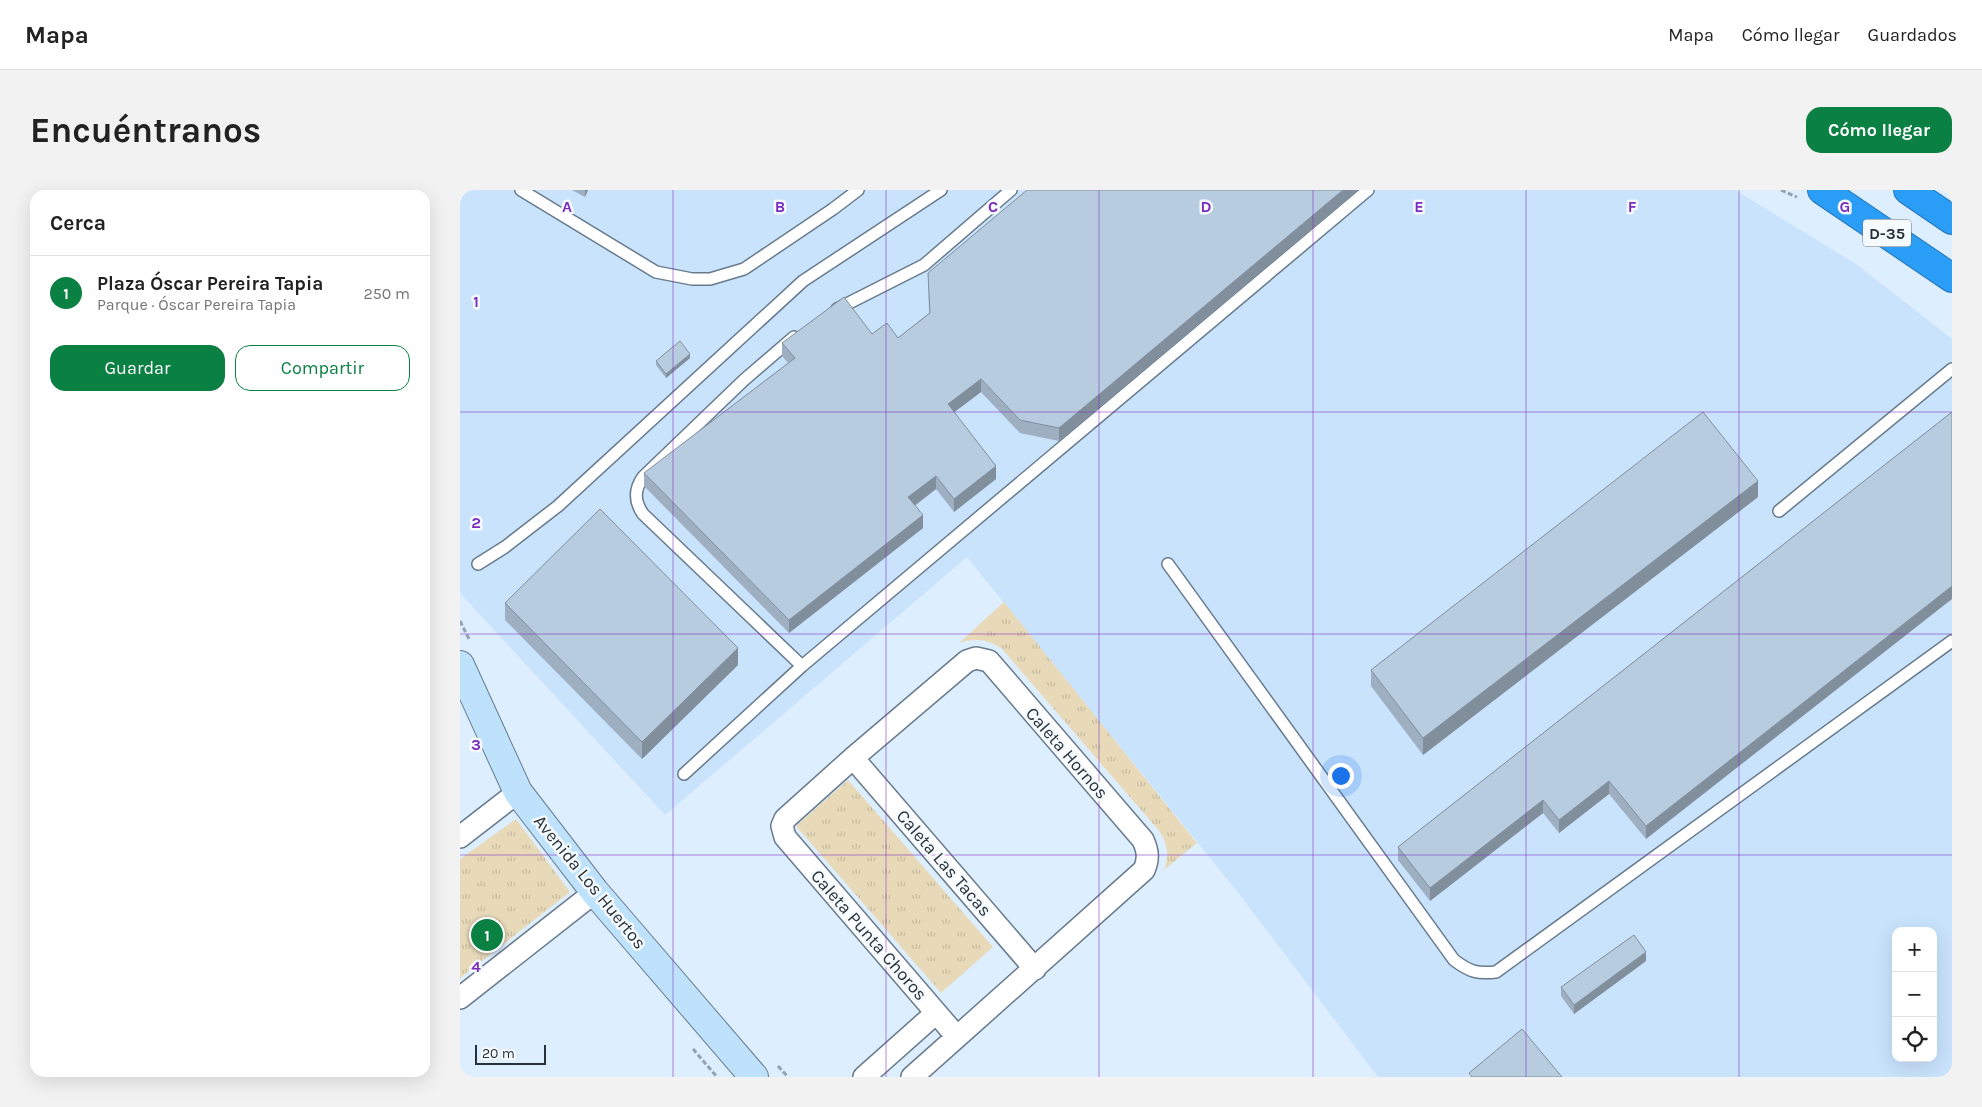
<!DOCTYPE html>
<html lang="es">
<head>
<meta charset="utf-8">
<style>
  body { margin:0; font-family:Karla,sans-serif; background:#f2f2f2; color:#222 }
  .controls { position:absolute; right:15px; bottom:15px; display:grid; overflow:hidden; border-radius:10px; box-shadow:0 5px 20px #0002 }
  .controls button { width:45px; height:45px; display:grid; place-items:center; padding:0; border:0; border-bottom:1px solid #e0e0e0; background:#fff; color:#222; font:25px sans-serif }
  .scale { position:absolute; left:15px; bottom:12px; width:71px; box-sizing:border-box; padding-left:5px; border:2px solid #293138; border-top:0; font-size:14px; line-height:18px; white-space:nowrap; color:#293138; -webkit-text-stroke:4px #f5fafe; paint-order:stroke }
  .you { position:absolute; left:880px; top:585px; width:18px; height:18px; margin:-12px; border:4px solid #fff; border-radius:50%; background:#1a73e8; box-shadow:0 0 0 8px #1a73e833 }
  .badge { display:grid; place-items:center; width:32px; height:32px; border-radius:50%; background:#0b8043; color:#fff; font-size:16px; font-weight:700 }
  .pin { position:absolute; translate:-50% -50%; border:2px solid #fff; box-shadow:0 1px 5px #0006 }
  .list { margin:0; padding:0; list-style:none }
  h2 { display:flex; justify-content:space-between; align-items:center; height:65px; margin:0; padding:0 20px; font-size:21px }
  h2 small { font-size:16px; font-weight:400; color:#767676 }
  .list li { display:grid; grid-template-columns:32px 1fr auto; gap:15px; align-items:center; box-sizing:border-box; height:75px; padding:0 20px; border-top:1px solid #e0e0e0 }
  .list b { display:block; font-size:19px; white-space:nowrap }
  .list p { margin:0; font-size:16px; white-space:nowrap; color:#767676 }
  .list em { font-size:16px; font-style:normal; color:#767676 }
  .actions { display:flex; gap:10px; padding:15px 20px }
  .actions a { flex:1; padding:11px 0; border:1px solid #0b8043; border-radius:15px; text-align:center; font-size:18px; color:#0b8043 }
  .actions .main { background:#0b8043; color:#fff }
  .icon { flex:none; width:28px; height:28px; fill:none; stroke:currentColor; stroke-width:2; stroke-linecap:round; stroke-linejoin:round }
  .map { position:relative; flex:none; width:1492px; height:887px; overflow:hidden; border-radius:15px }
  header { display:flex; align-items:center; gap:30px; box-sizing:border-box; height:70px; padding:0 25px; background:#fff; border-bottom:1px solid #e0e0e0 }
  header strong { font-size:24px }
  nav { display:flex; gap:28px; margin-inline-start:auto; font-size:18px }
  .intro { display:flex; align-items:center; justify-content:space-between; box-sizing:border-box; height:120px; padding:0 30px }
  h1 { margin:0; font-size:35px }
  .button { padding:12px 22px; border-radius:15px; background:#0b8043; color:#fff; font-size:18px; font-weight:700 }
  main { display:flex; gap:30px; padding:0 30px }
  aside { flex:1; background:#fff; border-radius:15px; box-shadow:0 5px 20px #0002 }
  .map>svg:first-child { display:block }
  .built { fill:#c9e3fd; fill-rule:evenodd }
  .park { fill:url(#park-tufts) }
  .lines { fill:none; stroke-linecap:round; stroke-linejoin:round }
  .lane-casing { stroke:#687b8d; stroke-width:14 }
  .street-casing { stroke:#687b8d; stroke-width:24 }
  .secondary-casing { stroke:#687b8d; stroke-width:30 }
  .highway-casing { stroke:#2a77b4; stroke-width:30 }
  .path { stroke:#94a2af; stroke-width:3; stroke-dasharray:5 2.5; stroke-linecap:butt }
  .lane { stroke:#fff; stroke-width:11 }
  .street { stroke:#fff; stroke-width:21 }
  .secondary { stroke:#bfe2fc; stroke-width:28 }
  .highway { stroke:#2a9df6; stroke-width:28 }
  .wall { fill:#9eafc1 }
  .shaded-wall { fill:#818f9d }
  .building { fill:#b8cce0; stroke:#818f9d }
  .grid { fill:none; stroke:#7b2cbf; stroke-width:1; stroke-opacity:0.55 }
  .labels { text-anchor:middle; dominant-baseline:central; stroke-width:5; stroke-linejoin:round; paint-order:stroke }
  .shield { fill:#f5fafe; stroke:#666d73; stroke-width:1 }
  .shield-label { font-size:16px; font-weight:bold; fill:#293138 }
  .street-label { font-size:18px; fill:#293138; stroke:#f5fafe }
  .grid-label { font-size:16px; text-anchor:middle; font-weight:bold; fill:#7b2cbf; stroke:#f5fafe; stroke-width:5; stroke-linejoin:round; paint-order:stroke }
</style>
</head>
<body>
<header>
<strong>Mapa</strong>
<nav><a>Mapa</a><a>Cómo llegar</a><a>Guardados</a></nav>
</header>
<div class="intro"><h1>Encuéntranos</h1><a class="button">Cómo llegar</a></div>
<main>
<aside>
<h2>Cerca<small></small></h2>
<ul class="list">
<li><span class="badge">1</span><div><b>Plaza Óscar Pereira Tapia</b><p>Parque · Óscar Pereira Tapia</p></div><em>250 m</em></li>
</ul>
<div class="actions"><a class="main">Guardar</a><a>Compartir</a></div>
</aside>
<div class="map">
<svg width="1492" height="887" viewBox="0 0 1492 887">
  <defs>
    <pattern id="park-tufts" width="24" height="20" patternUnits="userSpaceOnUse" patternTransform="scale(1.25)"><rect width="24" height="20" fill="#e8dab9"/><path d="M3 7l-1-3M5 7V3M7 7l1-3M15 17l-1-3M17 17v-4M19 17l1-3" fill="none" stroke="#c7bca0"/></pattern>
  </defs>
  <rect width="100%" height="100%" fill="#def"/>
  <!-- built -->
  <path class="built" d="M0 0H1275L1396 74 1492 149V887H918L780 705 507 367 205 625 0 403ZM1436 741H1473V868H1436Z"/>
  <!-- park -->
  <path class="park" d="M544 412 737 653 704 680C709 666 708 655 700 642L542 459C528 449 515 448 499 453Z
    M388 590 533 757 481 803 336 636Z
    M56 629 110 702 0 788V669Z"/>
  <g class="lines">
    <defs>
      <path id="lane" d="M61 0 196 82 232 89H250L284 79 373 19 398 0
        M377 119 464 75 551 0
        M334 147 284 190 183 287C174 300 174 311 183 324L342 476 908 0
        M1319 321 1492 179
        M18 374 45 357 98 316 343 91 481 0
        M708 374 994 770C1010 782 1017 784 1036 782L1492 451
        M224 584 342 476"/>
      <path id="street" d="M516 468 529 471 683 650C688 661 689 669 684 680L497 847 325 647 322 636 325 629 393 568 507 471Z
        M393 568 575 779
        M0 647 58 602
        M0 808 135 702
        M404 887 476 823
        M452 887 497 847"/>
      <path id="secondary" d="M0 475 58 602 135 702 294 887"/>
      <path id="highway" d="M1362 0 1492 88
        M1448 0 1492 30"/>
    </defs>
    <!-- lane casing -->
    <use href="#lane" class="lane-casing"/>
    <!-- street casing -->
    <use href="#street" class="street-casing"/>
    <!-- secondary casing -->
    <use href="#secondary" class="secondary-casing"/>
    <!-- highway casing -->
    <use href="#highway" class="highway-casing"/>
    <!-- path -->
    <path class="path" d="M1321 0 1337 7
      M0 431 10 451
      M233 859 257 887
      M318 876 328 887"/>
    <!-- lane -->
    <use href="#lane" class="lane"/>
    <!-- street -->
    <use href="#street" class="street"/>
    <!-- secondary -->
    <use href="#secondary" class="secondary"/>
    <!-- highway -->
    <use href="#highway" class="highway"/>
  </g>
  <!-- wall -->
  <path class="wall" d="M112 0H128L125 7Z
    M898 0 599 251 560 243 521 202 494 222 536 289 494 322 476 299 455 316 463 338 329 443 184 296V283L328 173 322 166V153L412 144 438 148 469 123 468 83Z
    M230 168 206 188 196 175V171Z
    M1492 222 1186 649 1149 604 1099 643 1083 623 970 711 938 670V657Z
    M1298 307 963 565 911 496V480Z
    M45 413 278 475 182 569 45 430Z
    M1186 771 1114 824 1101 806V797Z"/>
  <!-- shaded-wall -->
  <path class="shaded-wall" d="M125 0H128L125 7Z
    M883 0H898L599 251V238Z
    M230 164V168L206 188V184Z
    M521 189V202L488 227V214Z
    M536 276V289L494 322V309Z
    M476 286V299L448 320V307Z
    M1298 291V307L963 565V548Z
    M463 325V338L329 443V430Z
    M1492 396V409L1186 649V636Z
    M278 458V475L182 569V552Z
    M1149 591V604L1099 643V630Z
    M1083 610V623L970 711V698Z
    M1186 762V771L1114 824V815Z"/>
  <!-- building -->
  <path class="building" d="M567 0H883L599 238 560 230 521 189 488 214 536 276 494 309 476 286 448 307 463 325 329 430 184 283 335 168 322 153 384 107 412 144 427 133 438 148 470 123 468 83Z
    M220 151 230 164 206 184 196 171Z
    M1243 222 1298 291 963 548 911 480Z
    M1492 222V396L1186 636 1149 591 1099 630 1083 610 970 698 938 657Z
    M140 319 278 458 182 552 45 413Z
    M1174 745 1186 762 1114 815 1101 797Z
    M1062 839 1102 887H1012L1009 883Z"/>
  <!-- grid -->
  <path class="grid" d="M213 0V887M426 0V887M639 0V887M853 0V887M1066 0V887M1279 0V887M0 222H1492M0 444H1492M0 665H1492"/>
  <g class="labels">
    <!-- shield labels -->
    <rect class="shield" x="1403" y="29.5" width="48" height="27" rx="4"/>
    <g class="shield-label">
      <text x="1427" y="43">D-35</text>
    </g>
    <!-- street labels -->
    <g class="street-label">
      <text transform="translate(607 563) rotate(49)">Caleta Hornos</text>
      <text transform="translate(484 673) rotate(49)">Caleta Las Tacas</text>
      <text transform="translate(130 692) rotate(51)">Avenida Los Huertos</text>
      <text transform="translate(409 745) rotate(49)">Caleta Punta Choros</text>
    </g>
  </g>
  <g class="grid-label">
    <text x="107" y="22">A</text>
    <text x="320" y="22">B</text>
    <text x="533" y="22">C</text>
    <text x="746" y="22">D</text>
    <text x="959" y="22">E</text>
    <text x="1172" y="22">F</text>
    <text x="1385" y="22">G</text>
    <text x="16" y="117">1</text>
    <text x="16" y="338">2</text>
    <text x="16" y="560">3</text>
    <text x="16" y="782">4</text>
  </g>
</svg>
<div class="controls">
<button>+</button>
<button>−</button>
<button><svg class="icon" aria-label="locate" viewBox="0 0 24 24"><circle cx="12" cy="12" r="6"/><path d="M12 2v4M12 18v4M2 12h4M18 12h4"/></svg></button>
</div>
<div class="scale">20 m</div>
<div class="you"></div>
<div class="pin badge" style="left:27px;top:745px">1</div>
</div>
</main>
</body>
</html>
